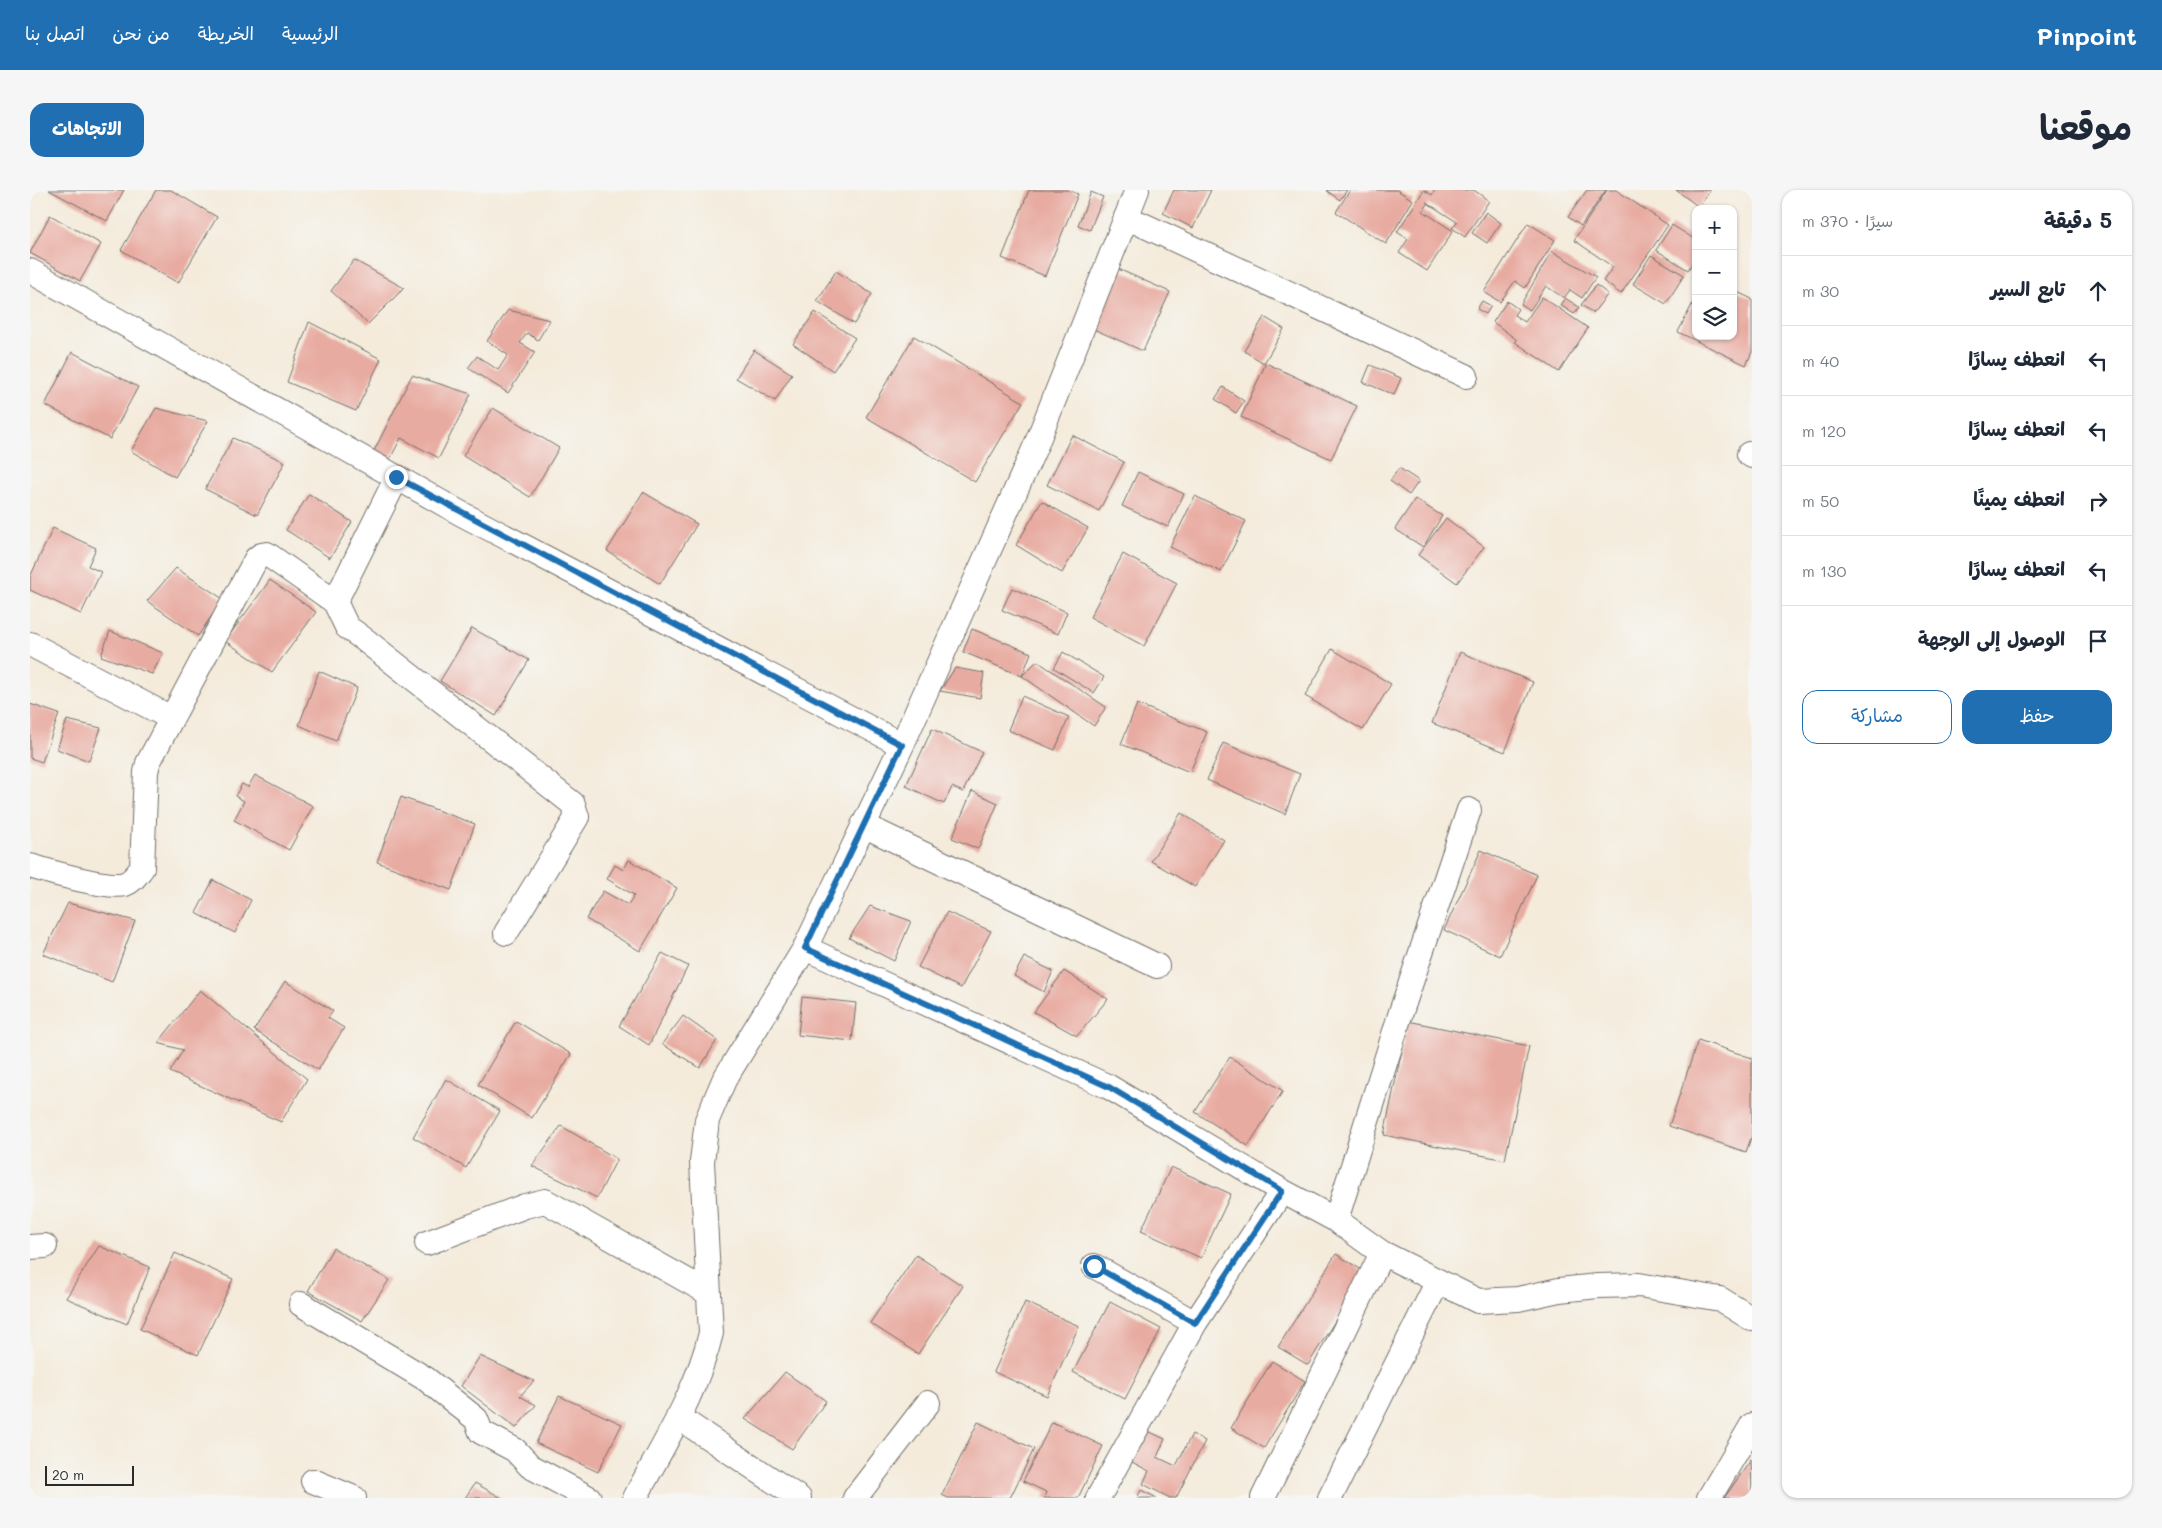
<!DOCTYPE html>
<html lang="ar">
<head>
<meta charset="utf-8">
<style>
  body { margin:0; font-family:Mali,"Playpen Sans Arabic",sans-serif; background:#f6f6f7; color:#1f2937; direction:rtl }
  .controls { position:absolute; right:15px; top:15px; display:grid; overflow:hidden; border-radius:10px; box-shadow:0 1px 4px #0004 }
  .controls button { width:45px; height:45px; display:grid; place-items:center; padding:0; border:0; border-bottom:1px solid #e0e1e3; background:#fff; color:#1f2937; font:25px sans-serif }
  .scale { position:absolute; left:15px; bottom:12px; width:89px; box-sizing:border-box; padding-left:5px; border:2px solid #2b2b2b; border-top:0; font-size:14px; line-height:18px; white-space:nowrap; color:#2b2b2b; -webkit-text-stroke:4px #f6f6f2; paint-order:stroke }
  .stop { position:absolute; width:15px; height:15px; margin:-11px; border:4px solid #1f6fb2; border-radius:50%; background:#fff }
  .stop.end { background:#1f6fb2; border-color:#fff; box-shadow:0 1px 5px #0008 }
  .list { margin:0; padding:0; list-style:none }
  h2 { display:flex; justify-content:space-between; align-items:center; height:65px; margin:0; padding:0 20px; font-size:21px }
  h2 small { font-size:16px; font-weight:400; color:#747a83 }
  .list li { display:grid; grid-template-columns:32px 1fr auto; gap:15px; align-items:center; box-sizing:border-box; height:70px; padding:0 20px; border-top:1px solid #e0e1e3 }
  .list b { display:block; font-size:19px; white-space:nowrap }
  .list em { font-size:16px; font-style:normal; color:#747a83 }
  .actions { display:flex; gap:10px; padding:15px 20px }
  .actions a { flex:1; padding:11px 0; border:1px solid #1f6fb2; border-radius:15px; text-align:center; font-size:18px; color:#1f6fb2 }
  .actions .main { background:#1f6fb2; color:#fff }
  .icon { flex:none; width:28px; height:28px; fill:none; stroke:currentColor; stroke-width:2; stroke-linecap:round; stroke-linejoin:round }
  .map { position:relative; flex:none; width:1722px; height:1308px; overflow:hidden; direction:ltr; border-radius:15px }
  header { display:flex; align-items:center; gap:30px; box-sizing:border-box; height:70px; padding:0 25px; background:#1f6fb2; color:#fff }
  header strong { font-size:24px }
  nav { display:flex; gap:28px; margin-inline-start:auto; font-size:18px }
  .intro { display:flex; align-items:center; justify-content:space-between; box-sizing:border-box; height:120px; padding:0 30px }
  h1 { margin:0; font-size:35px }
  .button { padding:12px 22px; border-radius:15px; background:#1f6fb2; color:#fff; font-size:18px; font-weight:700 }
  main { display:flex; gap:30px; padding:0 30px }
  aside { flex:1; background:#fff; border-radius:15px; box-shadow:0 1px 4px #0004 }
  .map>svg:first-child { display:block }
  .building { fill:#e8aba1 }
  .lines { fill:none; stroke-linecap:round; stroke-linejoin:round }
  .minor-casing { stroke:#716e69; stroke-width:26 }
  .minor { stroke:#fff; stroke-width:24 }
  .route { stroke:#1f6fb2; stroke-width:6 }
</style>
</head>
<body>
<header>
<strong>Pinpoint</strong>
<nav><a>الرئيسية</a><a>الخريطة</a><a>من نحن</a><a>اتصل بنا</a></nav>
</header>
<div class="intro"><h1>موقعنا</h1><a class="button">الاتجاهات</a></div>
<main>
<aside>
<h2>5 دقيقة<small>سيرًا · 370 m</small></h2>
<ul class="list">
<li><svg class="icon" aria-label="ahead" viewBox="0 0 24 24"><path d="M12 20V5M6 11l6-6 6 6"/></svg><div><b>تابع السير</b></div><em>30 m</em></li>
<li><svg class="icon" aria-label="left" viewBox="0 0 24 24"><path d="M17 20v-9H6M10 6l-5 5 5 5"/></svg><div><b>انعطف يسارًا</b></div><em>40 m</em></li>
<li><svg class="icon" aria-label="left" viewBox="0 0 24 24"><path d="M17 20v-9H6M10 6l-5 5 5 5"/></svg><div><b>انعطف يسارًا</b></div><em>120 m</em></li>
<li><svg class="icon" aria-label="right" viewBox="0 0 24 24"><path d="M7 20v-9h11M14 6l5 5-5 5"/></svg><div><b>انعطف يمينًا</b></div><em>50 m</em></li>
<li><svg class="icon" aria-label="left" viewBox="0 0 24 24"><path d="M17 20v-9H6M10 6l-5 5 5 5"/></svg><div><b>انعطف يسارًا</b></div><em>130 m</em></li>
<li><svg class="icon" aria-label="arrive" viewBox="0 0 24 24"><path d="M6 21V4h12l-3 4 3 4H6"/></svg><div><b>الوصول إلى الوجهة</b></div></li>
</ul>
<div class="actions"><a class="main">حفظ</a><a>مشاركة</a></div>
</aside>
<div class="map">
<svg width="1722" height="1308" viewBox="0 0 1722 1308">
  <rect width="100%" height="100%" fill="#f6f6f2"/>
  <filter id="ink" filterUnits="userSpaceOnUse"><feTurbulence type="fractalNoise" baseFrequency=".02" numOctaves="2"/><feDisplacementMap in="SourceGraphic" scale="10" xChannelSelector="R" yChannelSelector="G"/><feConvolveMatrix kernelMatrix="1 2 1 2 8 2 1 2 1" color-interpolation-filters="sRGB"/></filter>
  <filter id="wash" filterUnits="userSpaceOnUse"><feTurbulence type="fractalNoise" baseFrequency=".0096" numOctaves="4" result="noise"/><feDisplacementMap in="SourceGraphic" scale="20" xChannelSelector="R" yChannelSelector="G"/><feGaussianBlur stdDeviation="1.12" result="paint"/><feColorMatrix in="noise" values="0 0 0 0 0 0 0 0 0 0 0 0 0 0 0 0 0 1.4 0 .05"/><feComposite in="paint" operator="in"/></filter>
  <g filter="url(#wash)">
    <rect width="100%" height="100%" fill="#f4ebdb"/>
    <g id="blocks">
      <!-- building -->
      <path class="building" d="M19 0H94L77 31Z
        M126 0H141L187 27 148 93 91 60Z
        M999 0H1038L1048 4 1015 86 972 68Z
        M1144 0H1181L1163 38 1133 23Z
        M1298 0H1317L1310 10 1297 1Z
        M1320 0H1367L1383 10 1356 54 1306 22Z
        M1394 0 1402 5 1405 0H1444L1459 11 1435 47 1422 38 1427 32 1396 12 1398 14 1393 21 1423 41 1397 81 1369 63 1378 49 1367 42Z
        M1557 0H1576L1551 36 1538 27Z
        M1577 0H1586L1638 35 1591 104 1573 91 1583 77 1544 50Z
        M1646 0H1680L1669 17Z
        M1061 2 1073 7 1060 40 1048 35Z
        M1456 22 1471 33 1457 53 1442 43Z
        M20 25 71 54 50 91 0 63Z
        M1498 33 1525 50 1495 98 1485 91 1470 112 1454 102Z
        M1642 35 1666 50V67L1658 80 1626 60Z
        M1522 61 1566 87 1552 108 1540 100 1534 108 1516 96 1500 120 1491 114Z
        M1621 65 1654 85 1636 114 1603 94Z
        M324 70 374 98 338 134 301 101Z
        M1086 78 1140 102 1113 161 1059 137Z
        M806 81 842 104 824 134 787 111Z
        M1566 95 1578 104 1563 123 1551 115Z
        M1703 100 1722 109V162L1716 175 1648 142 1666 107V146H1703Z
        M1512 107 1558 138 1529 182 1485 152 1487 150 1463 132 1477 111 1488 119 1484 125 1495 132Z
        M1535 108 1549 117 1544 124 1530 115Z
        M1452 111 1461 116 1456 124 1447 119Z
        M478 120 520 130 508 150 497 143 490 153 505 162 478 203 438 178 447 166 468 180 478 165 457 151Z
        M785 122 825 148 803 181 763 154Z
        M1234 127 1254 139 1234 173 1214 161Z
        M279 132 351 169 326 221 257 192Z
        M884 146 993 212 945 292 836 227Z
        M724 160 762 184 745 211 706 188Z
        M42 162 108 197 80 249 15 215Z
        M1236 173 1327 216 1301 269 1211 227Z
        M1340 175 1371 188 1364 205 1333 192Z
        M382 185 441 204 409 268 371 248 360 269 344 261Z
        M1193 197 1214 211 1206 223 1185 209Z
        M126 218 178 231 145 287 101 261Z
        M463 218 529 258 500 307 433 266Z
        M1042 245 1094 272 1069 321 1017 295Z
        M203 248 255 272 227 325 175 299Z
        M1369 278 1389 291 1379 305 1360 291Z
        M1108 282 1154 304 1138 337 1092 316Z
        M613 302 667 334 630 394 577 361Z
        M279 304 322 332 300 368 256 340Z
        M1165 306 1216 331 1191 382 1140 357Z
        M1385 309 1412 326 1393 357 1365 339Z
        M1012 311 1058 338 1032 383 986 355Z
        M1416 328 1454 357 1427 393 1388 365Z
        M23 338 66 358 58 376 71 382 51 424 0 400V387Z
        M1093 364 1147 393 1114 456 1060 427Z
        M146 378 193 409 168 446 117 411Z
        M240 390 286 422 242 482 195 451Z
        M982 398 1037 422 1028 444 972 420Z
        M442 438 499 470 466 526 410 491Z
        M942 439 1001 463 992 486 933 462Z
        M80 441 133 463 122 484 71 466Z
        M1302 459 1361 494 1333 540 1275 506Z
        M1033 462 1074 487 1064 503 1024 478Z
        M1430 462 1503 492 1475 562 1402 533Z
        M1007 471 1076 517 1064 536 992 486Z
        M925 478 954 483 950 508 910 501Z
        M289 481 327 498 306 551 269 535Z
        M992 506 1039 527 1025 560 978 540Z
        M0 514 29 524 12 572 0 568Z
        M1107 514 1177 542 1160 582 1091 554Z
        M37 530 71 538 59 571 27 559Z
        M902 539 952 562 933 602 922 597 914 614 876 596Z
        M1193 553 1270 584 1255 624 1177 590Z
        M225 585 283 616 259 660 204 630 214 611 205 606 212 594 218 597Z
        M942 601 968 613 948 659 922 648Z
        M371 607 445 634 421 700 347 672Z
        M1151 623 1194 650 1165 697 1121 671Z
        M1451 660 1507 685 1470 766 1414 740Z
        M599 670 647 698 610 761 556 729 573 701 598 715 604 705 577 689 585 675 593 680Z
        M183 690 221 710 205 743 166 723Z
        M38 713 105 731 82 792 13 764Z
        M840 716 881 731 864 771 819 748Z
        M917 722 961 741 931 798 888 777Z
        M632 763 658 776 619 855 589 836Z
        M994 767 1023 781 1014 802 984 786Z
        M1034 781 1078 809 1047 846 1004 822Z
        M255 791 303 821 298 828 314 838 288 880 224 840Z
        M170 800 277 889 251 932 140 882 153 860 128 853Z
        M772 807 826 813 822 851 768 845Z
        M653 826 687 850 670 878 632 854Z
        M486 831 541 864 502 928 448 895Z
        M1378 831 1499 856 1475 970 1354 945Z
        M1668 850 1722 868V945L1716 962 1639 936Z
        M1200 867 1253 901 1218 956 1165 922Z
        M416 889 470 921 436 978 383 947Z
        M531 936 587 969 567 1008 502 976Z
        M1141 977 1201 1004 1171 1068 1111 1041Z
        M69 1056 120 1077 97 1134 36 1108Z
        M303 1058 359 1090 332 1131 278 1101Z
        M145 1063 203 1089 168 1165 110 1139Z
        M1306 1064 1335 1082 1278 1175 1248 1157Z
        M886 1065 933 1096 888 1164 840 1133Z
        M995 1112 1049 1136 1017 1206 964 1182Z
        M1080 1112 1131 1139 1095 1209 1043 1182Z
        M450 1166 504 1191 490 1206 506 1215 486 1238 431 1196Z
        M1242 1171 1275 1191 1234 1258 1201 1238Z
        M755 1182 796 1211 762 1259 715 1229Z
        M529 1206 592 1234 568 1282 506 1253Z
        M948 1232 1004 1259 980 1308H918L912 1305Z
        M1022 1232 1073 1256 1048 1308H1014L1016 1302 993 1291Z
        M1118 1241 1135 1249 1127 1267 1146 1276 1162 1244 1175 1251 1146 1308H1140L1113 1294 1119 1281 1102 1272Z
        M1721 1270 1722 1308H1694Z
        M445 1293 472 1308H435Z
        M1111 1300 1127 1308H1107Z"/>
    </g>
  </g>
  <g filter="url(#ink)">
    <use href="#blocks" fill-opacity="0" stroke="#716e69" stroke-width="1"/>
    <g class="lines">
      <defs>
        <path id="minor" d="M1096 27 1436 186
          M0 81 430 323 872 555
          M1719 264 1722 266
          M305 412 317 437 335 450 543 614 547 627 476 743
          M0 454 141 528
          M833 635 1127 776
          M0 676C19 682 78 699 95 694 103 691 107 684 112 678L116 582 118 573 226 369 231 365 237 364 305 412 367 287
          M775 758 1079 897 1252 1001 1306 1030 1352 1063 1448 1111 1488 1109 1529 1100 1568 1096 1609 1095 1690 1109 1722 1129
          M1306 1030 1371 822 1439 620
          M397 1053 495 1016 515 1011 679 1103
          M0 1057 15 1056
          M1064 1076 1165 1133
          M271 1114 396 1189 446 1229 451 1242 485 1260 500 1276 559 1308
          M648 1227 769 1308
          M283 1291 324 1308
          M605 1308C633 1255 667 1202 681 1143L672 972 677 930 694 890 775 758 872 555 1006 255 1107 0
          M825 1308 898 1213
          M1068 1308 1165 1133 1252 1001
          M1233 1308 1352 1063
          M1300 1308 1408 1091
          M1679 1308 1722 1235"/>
      </defs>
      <!-- minor casing -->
      <use href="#minor" class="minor-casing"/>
      <!-- minor -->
      <use href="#minor" class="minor"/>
    </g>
  </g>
  <g class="lines" filter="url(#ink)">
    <!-- route -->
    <path class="route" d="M366 287 872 555 775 758 1079 897 1252 1001 1165 1133 1064 1076"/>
  </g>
</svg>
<div class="controls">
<button>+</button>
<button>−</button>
<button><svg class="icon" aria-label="layers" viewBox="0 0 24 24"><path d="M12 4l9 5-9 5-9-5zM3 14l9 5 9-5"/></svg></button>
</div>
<div class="scale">20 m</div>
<div class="stop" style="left:1064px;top:1076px"></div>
<div class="stop end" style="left:366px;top:287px"></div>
</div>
</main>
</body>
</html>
